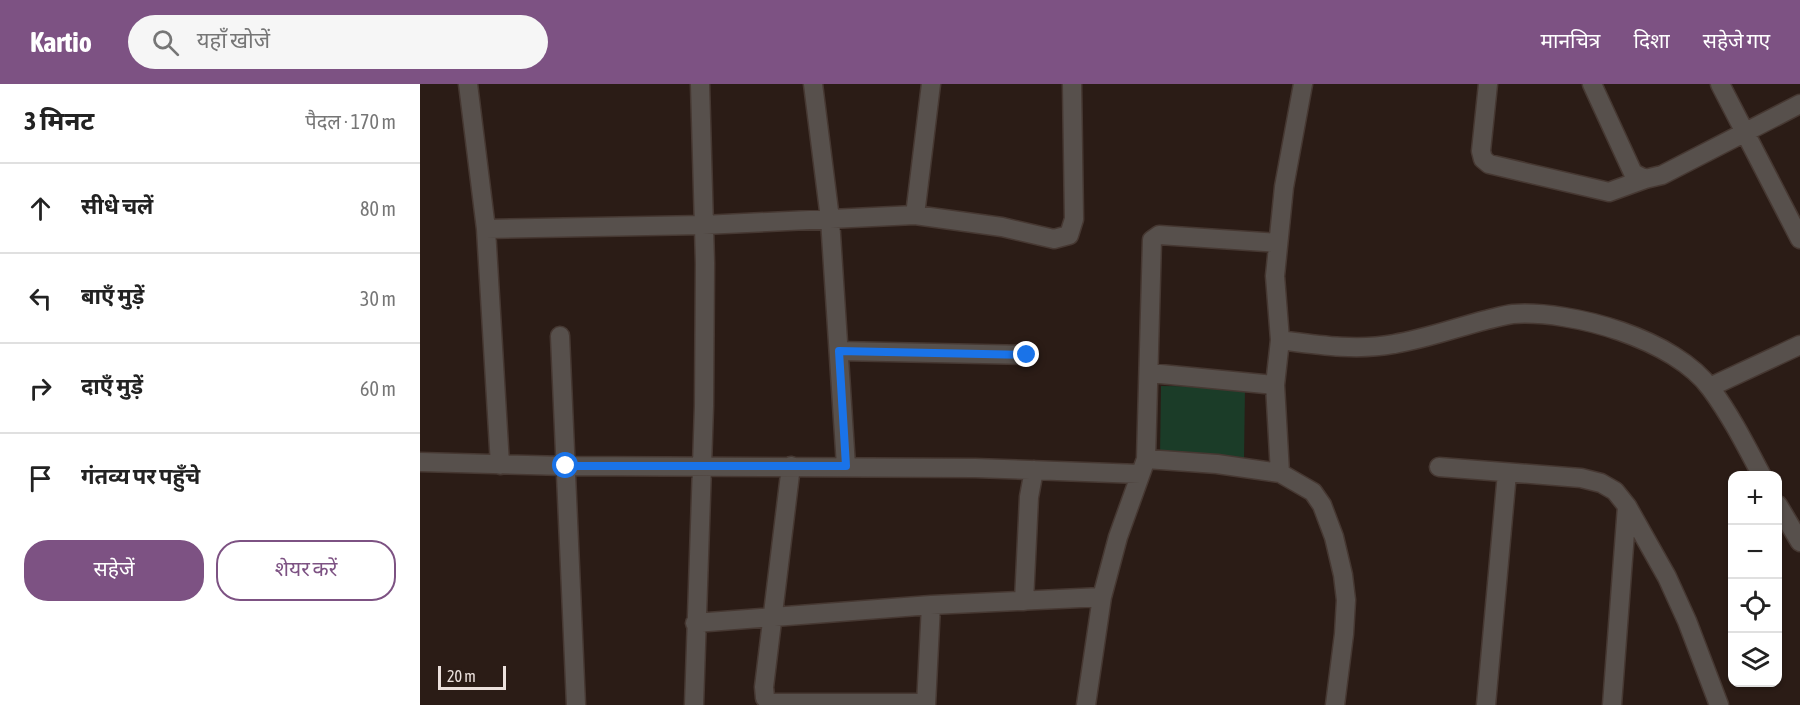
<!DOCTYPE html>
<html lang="hi">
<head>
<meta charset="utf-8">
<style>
  body { margin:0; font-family:"Asap Condensed","Noto Sans Devanagari",sans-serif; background:#f6f6f6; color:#222 }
  .controls { position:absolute; right:18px; bottom:18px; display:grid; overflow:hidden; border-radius:12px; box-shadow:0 2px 4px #0004 }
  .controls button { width:54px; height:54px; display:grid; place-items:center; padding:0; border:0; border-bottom:2px solid #e0e0e0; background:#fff; color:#222; font:30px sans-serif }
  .scale { position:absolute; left:18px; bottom:15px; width:68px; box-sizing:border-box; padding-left:6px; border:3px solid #ece1dd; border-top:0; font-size:16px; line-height:21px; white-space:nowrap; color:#ece1dd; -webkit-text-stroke:4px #2b1c16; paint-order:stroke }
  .stop { position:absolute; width:18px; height:18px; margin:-14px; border:4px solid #1a73e8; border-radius:50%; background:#fff }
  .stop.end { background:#1a73e8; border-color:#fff; box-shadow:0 2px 6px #0008 }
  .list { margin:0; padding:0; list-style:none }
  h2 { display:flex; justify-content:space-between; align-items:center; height:78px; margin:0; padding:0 24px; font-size:26px }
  h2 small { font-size:20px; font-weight:400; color:#767676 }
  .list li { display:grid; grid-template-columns:39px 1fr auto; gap:18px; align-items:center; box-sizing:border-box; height:90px; padding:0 24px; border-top:2px solid #e0e0e0 }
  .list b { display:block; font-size:22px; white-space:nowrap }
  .list em { font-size:20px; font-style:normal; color:#767676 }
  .actions { display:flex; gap:12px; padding:18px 24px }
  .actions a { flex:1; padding:14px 0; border:2px solid #7d5283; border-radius:24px; text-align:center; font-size:21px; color:#7d5283 }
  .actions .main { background:#7d5283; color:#fff }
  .icon { flex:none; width:33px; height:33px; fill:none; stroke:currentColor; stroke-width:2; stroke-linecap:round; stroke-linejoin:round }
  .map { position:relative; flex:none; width:1380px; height:621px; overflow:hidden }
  header { display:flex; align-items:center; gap:36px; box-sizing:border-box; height:84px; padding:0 30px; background:#7d5283; color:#fff }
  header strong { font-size:28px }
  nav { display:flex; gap:33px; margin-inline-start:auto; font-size:21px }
  .search { width:420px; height:54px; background:#f6f6f6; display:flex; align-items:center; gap:15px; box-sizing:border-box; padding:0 21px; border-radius:33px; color:#767676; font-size:22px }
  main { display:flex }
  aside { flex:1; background:#fff }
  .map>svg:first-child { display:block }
  .green { fill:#1b3c28 }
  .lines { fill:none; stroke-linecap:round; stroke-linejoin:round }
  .minor-casing { stroke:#463832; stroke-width:21 }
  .minor { stroke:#57504c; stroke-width:18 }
  .route { stroke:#1a73e8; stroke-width:8 }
</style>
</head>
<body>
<header>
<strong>Kartio</strong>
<div class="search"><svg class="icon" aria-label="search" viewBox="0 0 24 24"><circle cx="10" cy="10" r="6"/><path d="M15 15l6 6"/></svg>यहाँ खोजें</div>
<nav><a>मानचित्र</a><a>दिशा</a><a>सहेजे गए</a></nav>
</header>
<main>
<aside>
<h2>3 मिनट<small>पैदल · 170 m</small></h2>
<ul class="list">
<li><svg class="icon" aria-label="ahead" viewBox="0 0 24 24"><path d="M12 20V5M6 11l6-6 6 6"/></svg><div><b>सीधे चलें</b></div><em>80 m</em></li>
<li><svg class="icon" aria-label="left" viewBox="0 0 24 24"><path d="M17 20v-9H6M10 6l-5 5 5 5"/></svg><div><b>बाएँ मुड़ें</b></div><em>30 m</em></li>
<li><svg class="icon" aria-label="right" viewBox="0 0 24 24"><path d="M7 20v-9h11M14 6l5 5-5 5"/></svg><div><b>दाएँ मुड़ें</b></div><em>60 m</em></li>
<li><svg class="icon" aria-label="arrive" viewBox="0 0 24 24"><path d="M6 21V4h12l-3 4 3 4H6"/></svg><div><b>गंतव्य पर पहुँचे</b></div></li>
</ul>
<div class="actions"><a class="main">सहेजें</a><a>शेयर करें</a></div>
</aside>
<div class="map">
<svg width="1380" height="621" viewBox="0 0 1380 621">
  <rect width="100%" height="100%" fill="#2b1c16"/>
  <!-- green -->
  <path class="green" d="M741 302 825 303 824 375 740 373Z"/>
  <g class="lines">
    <defs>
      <path id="minor" d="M48 0 66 145 80 381
        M393 0 410 135 426 382
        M1068 0 1061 67 1063 75 1069 80 1189 108 1225 95
        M1172 0 1213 89 1225 95 1242 91 1380 20
        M1300 0 1380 155
        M495 131 511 0
        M66 145 283 141 495 131 582 143 634 155 649 151 654 135 652 0
        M140 252 156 621
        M860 256C898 261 936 267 974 260 1005 255 1035 244 1066 236 1075 234 1084 231 1093 230 1152 226 1255 255 1291 305 1311 332 1326 362 1342 392
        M419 267 607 271
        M730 289 855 301
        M1290 303 1380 261
        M726 375 797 380 860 389 893 408 902 421 914 453 923 491 926 516 924 550 915 621
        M0 378 146 382 555 384 720 390
        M371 382 344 603 345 614 352 619H506
        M1019 383 1161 394 1181 399 1195 407 1207 422 1247 493 1267 537 1299 621
        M860 389 855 301 860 256 855 192 864 103 883 0
        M1358 421 1380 458
        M604 517 609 413 614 386
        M275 539 511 521 682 513
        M274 621 284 322 285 179 280 0
        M506 621 511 521
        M666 621 682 513 698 453 726 375 732 156 739 151 858 159
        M1066 621 1087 389
        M1192 621 1207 422"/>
    </defs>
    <!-- minor casing -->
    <use href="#minor" class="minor-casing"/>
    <!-- minor -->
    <use href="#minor" class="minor"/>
  </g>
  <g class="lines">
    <!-- route -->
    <path class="route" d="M146 382H426L419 267 607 271"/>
  </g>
</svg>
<div class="controls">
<button>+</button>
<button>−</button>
<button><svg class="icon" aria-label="locate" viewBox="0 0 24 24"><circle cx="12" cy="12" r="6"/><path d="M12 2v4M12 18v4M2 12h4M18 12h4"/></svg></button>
<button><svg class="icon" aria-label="layers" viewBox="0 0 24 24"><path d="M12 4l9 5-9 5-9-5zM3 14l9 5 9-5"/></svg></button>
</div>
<div class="scale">20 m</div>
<div class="stop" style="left:146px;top:382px"></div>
<div class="stop end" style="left:607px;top:271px"></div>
</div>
</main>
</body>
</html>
